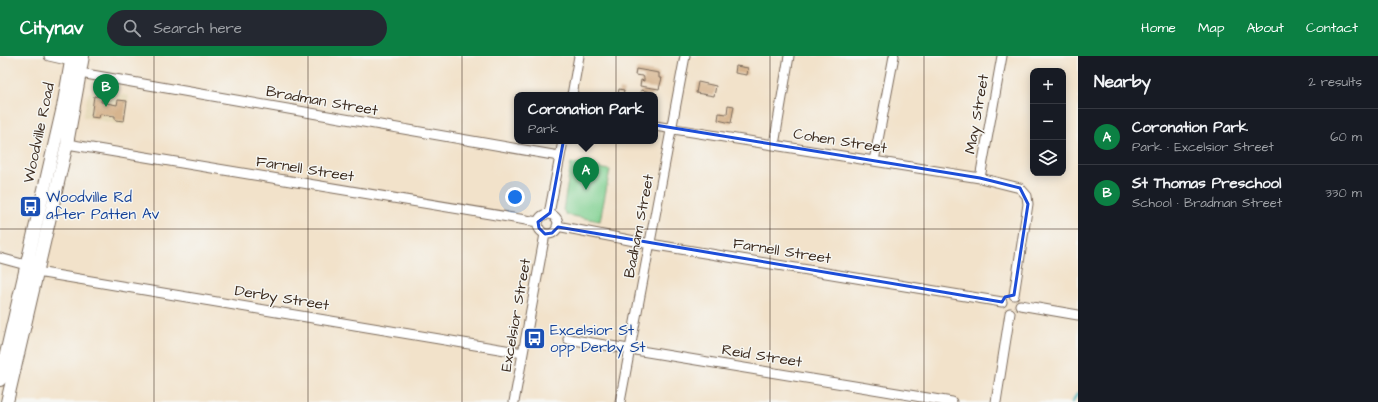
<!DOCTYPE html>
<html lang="en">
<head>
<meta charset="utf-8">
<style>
  body { margin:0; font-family:"Architects Daughter",sans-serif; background:#242831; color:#f1f3f6 }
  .controls { position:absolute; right:12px; top:12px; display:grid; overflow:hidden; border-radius:8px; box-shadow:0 2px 10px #0003 }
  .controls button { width:36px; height:36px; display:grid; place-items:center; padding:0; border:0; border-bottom:1px solid #363941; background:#171b24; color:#f1f3f6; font:20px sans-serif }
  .you { position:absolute; left:515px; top:141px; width:14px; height:14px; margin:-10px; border:3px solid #fff; border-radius:50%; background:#1a73e8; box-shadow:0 0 0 6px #1a73e833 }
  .badge { display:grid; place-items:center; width:26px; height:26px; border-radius:50%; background:#0b8043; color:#fff; font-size:13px; font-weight:700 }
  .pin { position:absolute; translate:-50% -33px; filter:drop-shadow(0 1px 2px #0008) }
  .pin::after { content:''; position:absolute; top:21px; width:14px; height:12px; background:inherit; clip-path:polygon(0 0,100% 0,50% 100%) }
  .popup { position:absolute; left:514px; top:36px; width:144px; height:52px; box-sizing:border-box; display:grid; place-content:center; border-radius:8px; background:#171b24; filter:drop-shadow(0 1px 3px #0005); font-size:13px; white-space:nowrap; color:#9ea1a6 }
  .popup b { font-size:15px; color:#f1f3f6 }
  .popup::after { content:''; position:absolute; left:50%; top:100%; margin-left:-8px; border:8px solid transparent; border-top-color:#171b24 }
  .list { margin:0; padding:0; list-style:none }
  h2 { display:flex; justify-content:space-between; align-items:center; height:52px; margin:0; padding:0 16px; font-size:17px }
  h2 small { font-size:13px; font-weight:400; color:#9ea1a6 }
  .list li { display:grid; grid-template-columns:26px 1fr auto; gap:12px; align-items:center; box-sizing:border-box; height:56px; padding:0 16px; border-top:1px solid #363941 }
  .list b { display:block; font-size:15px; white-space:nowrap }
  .list p { margin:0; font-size:13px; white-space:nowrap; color:#9ea1a6 }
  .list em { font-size:13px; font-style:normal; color:#9ea1a6 }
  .icon { flex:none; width:22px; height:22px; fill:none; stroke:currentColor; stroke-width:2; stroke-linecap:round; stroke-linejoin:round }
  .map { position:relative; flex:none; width:1078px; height:346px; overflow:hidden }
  header { display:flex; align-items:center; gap:24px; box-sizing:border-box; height:56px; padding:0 20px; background:#0b8043; color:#fff }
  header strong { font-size:19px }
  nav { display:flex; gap:22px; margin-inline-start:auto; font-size:14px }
  .search { width:280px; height:36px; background:#242831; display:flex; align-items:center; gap:10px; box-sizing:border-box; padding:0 14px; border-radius:22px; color:#9ea1a6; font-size:15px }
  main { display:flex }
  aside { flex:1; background:#171b24 }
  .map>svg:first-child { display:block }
  .built { fill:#e6daba }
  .green { fill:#80d091; stroke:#5e7d58 }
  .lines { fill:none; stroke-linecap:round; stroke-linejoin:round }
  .stream { stroke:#45b5be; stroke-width:2.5 }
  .building { fill:#d6b48e }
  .minor-casing { stroke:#7b6a5a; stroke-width:11 }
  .major-casing { stroke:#7b6a5a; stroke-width:14 }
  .minor { stroke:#fff; stroke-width:9 }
  .major { stroke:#fff; stroke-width:12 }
  .marked { fill:none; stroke:#1d4ed8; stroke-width:3; stroke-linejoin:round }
  .grid { fill:none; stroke:#3b2a1e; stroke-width:1; stroke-opacity:0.55 }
  .labels { text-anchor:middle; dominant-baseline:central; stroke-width:3; stroke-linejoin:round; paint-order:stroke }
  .street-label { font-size:15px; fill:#3b2a1e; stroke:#f6f6f2 }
  .transit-label { font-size:15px; fill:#164399; stroke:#f6f6f2; text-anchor:start }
</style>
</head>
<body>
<header>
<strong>Citynav</strong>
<div class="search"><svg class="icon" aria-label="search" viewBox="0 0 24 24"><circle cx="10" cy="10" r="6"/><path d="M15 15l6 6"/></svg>Search here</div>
<nav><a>Home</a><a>Map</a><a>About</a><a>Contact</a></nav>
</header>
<main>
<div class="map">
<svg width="1078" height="346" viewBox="0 0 1078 346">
  <rect width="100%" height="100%" fill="#f6f6f2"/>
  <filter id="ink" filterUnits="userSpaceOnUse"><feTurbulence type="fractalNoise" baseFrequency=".025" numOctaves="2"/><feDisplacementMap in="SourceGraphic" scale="8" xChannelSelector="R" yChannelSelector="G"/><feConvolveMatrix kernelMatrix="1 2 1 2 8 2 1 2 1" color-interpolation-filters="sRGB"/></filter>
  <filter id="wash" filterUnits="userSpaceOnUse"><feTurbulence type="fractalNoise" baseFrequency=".012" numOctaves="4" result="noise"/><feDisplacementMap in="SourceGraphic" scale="16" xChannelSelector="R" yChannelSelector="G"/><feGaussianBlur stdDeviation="0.9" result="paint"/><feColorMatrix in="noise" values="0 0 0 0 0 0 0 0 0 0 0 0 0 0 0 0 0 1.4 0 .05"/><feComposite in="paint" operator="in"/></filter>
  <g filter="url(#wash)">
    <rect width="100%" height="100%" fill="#f2e2ca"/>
    <!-- built -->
    <path class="built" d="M97 34 129 40 124 69 83 61 88 38 91 35Z"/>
    <!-- green -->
    <path class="green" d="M571 107 610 114 600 165 567 159 563 154Z"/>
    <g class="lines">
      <!-- stream -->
      <path class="stream" d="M1072 346 1078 337"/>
    </g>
    <g id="blocks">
      <!-- building -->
      <path class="building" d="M736 10 748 12 747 19 735 17Z
        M636 13 659 17V22H662L659 33 640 30 641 24 644 25V22L643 20 635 19Z
        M698 26 716 30 714 40 696 37Z
        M619 33 624 34 623 39H618Z
        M641 34 653 36 652 39H640Z
        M94 40 102 41 101 46 117 49 118 44 127 45 124 65 115 64V60L100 58 99 62 91 61Z
        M728 49 734 50 731 67 718 64 719 57 727 58Z"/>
    </g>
  </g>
  <g filter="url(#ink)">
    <use href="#blocks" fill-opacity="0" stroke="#7b6a5a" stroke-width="1"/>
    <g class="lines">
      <defs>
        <path id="minor" d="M49 0 71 5
          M80 17 559 100
          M572 39 579 0
          M655 70 980 122 1020 132 1027 140 1028 148 1014 239
          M67 88 538 166
          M774 89 789 0
          M874 105 894 0
          M980 122 1002 0
          M549 158 563 85
          M538 168a10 10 0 1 1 20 0a10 10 0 1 1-20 0Z
          M557 170 650 188 1002 246
          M0 202 26 209
          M37 216 523 297
          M1020 249 1078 259
          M568 283 952 346
          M514 346 545 178
          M620 346 685 0
          M996 346 1010 257"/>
        <path id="major" d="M0 324 63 51 72 0
          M7 346 67 88 83 0"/>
      </defs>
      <!-- minor casing -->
      <use href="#minor" class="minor-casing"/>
      <!-- major casing -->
      <use href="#major" class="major-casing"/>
      <!-- minor -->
      <use href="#minor" class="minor"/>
      <!-- major -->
      <use href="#major" class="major"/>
    </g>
  </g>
  <!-- marked area -->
  <path class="marked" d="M569 55 980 122 1020 132 1028 148 1014 239 1005 241 1002 246 558 171 552 177 545 178 539 172 538 166 550 157Z"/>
  <!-- grid -->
  <path class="grid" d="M154 0V346M308 0V346M462 0V346M616 0V346M770 0V346M924 0V346M0 173H1078"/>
  <!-- icons -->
  <defs>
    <symbol id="bus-square" viewBox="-11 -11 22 22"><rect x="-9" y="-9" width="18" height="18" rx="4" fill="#1a4fb4" stroke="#f6f6f2"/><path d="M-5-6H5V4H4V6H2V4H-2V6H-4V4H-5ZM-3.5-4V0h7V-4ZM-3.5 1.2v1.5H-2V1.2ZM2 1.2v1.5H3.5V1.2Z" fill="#fff"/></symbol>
  </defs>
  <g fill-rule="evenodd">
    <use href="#bus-square" x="18" y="138" width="25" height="25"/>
    <use href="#bus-square" x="522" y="270" width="25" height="25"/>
  </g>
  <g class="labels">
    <!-- street labels -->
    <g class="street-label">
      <text transform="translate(322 45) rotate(10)">Bradman Street</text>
      <text transform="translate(977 58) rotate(-80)">May Street</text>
      <text transform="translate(39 77) rotate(-78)">Woodville Road</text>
      <text transform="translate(840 85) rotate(9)">Cohen Street</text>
      <text transform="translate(305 113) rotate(9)">Farnell Street</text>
      <text transform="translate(639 170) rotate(-79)">Badham Street</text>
      <text transform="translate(782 195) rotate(9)">Farnell Street</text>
      <text transform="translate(282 242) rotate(9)">Derby Street</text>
      <text transform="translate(516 259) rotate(-80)">Excelsior Street</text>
      <text transform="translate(762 300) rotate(9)">Reid Street</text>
    </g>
    <!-- transit labels -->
    <g class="transit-label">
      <text x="46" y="141">Woodville Rd<tspan x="46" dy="17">after Patten Av</tspan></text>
      <text x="550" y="274">Excelsior St<tspan x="550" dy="17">opp Derby St</tspan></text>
    </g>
  </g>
</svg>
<div class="controls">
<button>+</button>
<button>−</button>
<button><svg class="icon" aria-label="layers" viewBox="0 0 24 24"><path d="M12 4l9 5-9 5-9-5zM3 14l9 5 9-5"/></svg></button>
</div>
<div class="you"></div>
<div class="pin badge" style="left:586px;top:134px">A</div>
<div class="popup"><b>Coronation Park</b>Park</div>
<div class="pin badge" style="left:106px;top:51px">B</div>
</div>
<aside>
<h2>Nearby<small>2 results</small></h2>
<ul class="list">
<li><span class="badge">A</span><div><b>Coronation Park</b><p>Park · Excelsior Street</p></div><em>60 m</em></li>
<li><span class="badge">B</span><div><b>St Thomas Preschool</b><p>School · Bradman Street</p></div><em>330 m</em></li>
</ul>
</aside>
</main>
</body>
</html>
